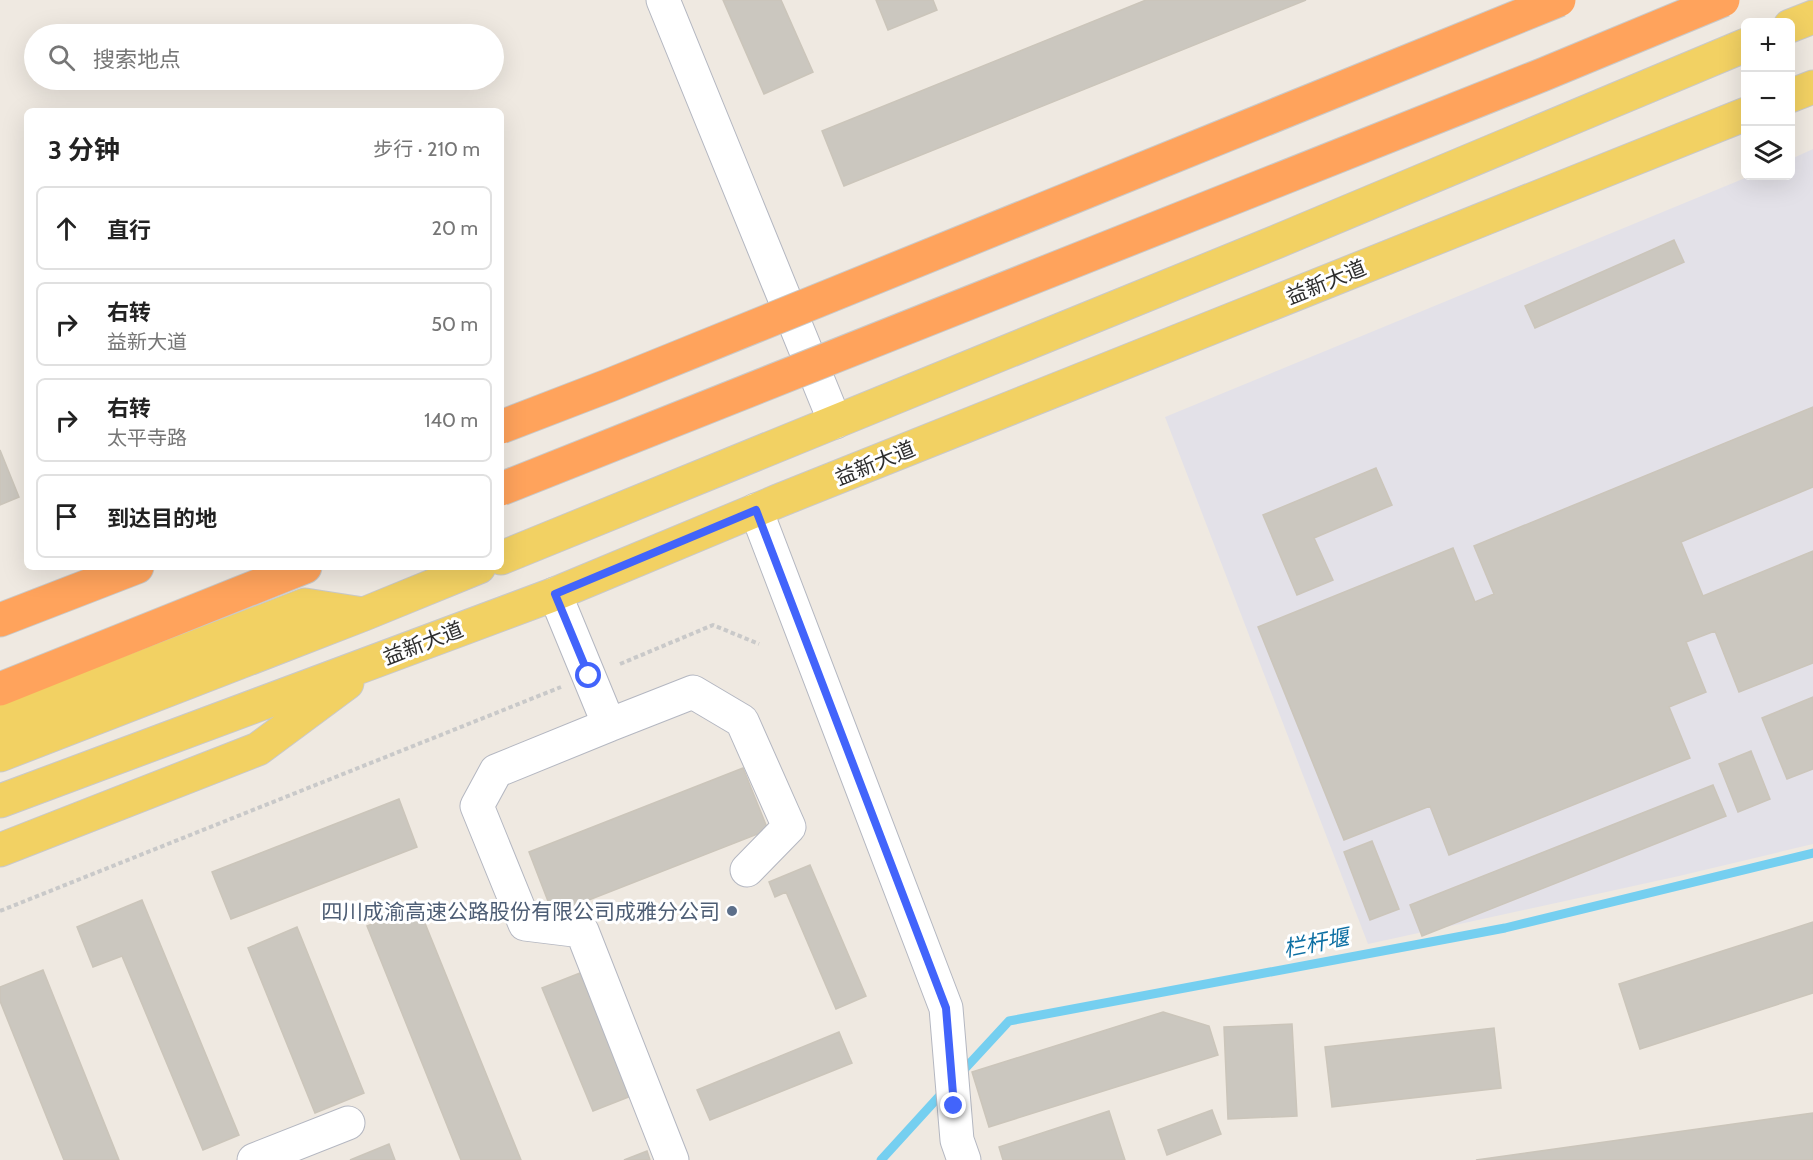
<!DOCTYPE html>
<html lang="zh">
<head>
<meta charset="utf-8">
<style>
  body { margin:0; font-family:Cabin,"Noto Sans SC",sans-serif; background:#f6f6f6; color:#222 }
  .controls { position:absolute; right:18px; top:18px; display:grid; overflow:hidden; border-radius:9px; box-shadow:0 6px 24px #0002 }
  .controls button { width:54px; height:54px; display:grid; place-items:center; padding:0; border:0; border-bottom:2px solid #e0e0e0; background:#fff; color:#222; font:30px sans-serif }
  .stop { position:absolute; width:18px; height:18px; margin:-14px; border:4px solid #4264fb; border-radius:50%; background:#fff }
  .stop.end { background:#4264fb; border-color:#fff; box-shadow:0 2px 6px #0008 }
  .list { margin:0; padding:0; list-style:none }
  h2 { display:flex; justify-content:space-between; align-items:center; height:78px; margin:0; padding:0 24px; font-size:26px }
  h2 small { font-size:20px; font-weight:400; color:#767676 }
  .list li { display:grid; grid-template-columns:39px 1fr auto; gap:18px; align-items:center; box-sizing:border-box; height:84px; margin:0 12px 12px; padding:0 12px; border:2px solid #e0e0e0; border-radius:9px }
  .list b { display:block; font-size:22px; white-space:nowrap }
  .list p { margin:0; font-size:20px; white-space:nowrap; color:#767676 }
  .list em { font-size:20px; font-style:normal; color:#767676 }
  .icon { flex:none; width:33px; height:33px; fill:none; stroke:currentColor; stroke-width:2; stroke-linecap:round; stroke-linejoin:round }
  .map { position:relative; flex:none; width:1813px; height:1160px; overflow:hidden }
  .search { position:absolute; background:#fff; box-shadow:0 6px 24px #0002; left:24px; top:24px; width:480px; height:66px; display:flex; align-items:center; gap:15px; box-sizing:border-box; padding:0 21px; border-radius:33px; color:#767676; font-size:22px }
  .panel { position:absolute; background:#fff; box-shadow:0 6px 24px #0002; left:24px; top:108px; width:480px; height:462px; border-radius:9px }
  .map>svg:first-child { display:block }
  .industrial { fill:#e3e1e8 }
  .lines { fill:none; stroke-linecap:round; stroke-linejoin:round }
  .stream { stroke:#75cff0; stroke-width:9 }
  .building { fill:#cbc7bf; stroke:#cbc5ba; stroke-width:1.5 }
  .minor-casing { stroke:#b4b7c1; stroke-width:35 }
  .primary-casing { stroke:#c9c9c9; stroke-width:35 }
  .motorway-casing { stroke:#c9c9c9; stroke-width:35 }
  .path { stroke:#c9c9c9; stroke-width:4; stroke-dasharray:4.5 3; stroke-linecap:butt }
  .minor { stroke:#fff; stroke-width:33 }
  .primary { stroke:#f2d163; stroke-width:33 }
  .motorway { stroke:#ffa35c; stroke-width:33 }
  .motorway-bridge-casing { stroke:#c9c9c9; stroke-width:35; stroke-linecap:butt }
  .motorway-bridge { stroke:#ffa35c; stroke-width:33 }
  .route { stroke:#4264fb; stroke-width:8 }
  .service-dot { fill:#5c6f8a; stroke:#fff; stroke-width:2 }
  .labels { text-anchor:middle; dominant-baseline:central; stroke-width:6; stroke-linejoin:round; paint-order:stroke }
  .street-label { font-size:21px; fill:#2e2e2e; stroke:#fff }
  .service-label { font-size:21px; fill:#4e5e75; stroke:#fff; text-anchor:end }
  .water-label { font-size:22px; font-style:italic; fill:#0d6fa3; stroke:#fff }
</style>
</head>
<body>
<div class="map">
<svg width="1813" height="1160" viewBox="0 0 1813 1160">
  <rect width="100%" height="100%" fill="#efe9e1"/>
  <!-- industrial -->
  <path class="industrial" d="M1813 149V844L1679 876 1368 944 1165 417 1750 176H1790L1791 159Z"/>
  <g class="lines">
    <!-- stream -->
    <path class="stream" d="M960 1074 1009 1021 1505 928 1813 853
      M881 1160 944 1091"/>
  </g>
  <!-- building -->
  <path class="building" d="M723 0H781L813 72 764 94Z
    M876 0H933L937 10 888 30Z
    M1146 0H1306L844 186 822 131Z
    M1674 240 1684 262 1535 328 1525 306Z
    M1813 407V487L1681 542 1703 596 1813 551V663L1739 692 1715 631 1686 642 1706 692 1669 707 1690 758 1449 855 1430 806 1344 840 1258 627 1453 548 1475 602 1494 594 1474 546Z
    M0 450 19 497 0 505Z
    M1376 468 1392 505 1314 538 1333 580 1297 595 1263 515Z
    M1813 697V769L1787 779 1762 718Z
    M1751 751 1770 799 1738 812 1719 764Z
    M743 768 768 830 553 914 529 852Z
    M1713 785 1726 816 1422 936 1410 905Z
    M399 799 417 847 231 919 212 872Z
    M1372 841 1399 909 1370 920 1344 852Z
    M810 865 866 996 836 1009 786 892 775 897 769 882Z
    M142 900 239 1135 203 1150 122 956 93 967 77 927Z
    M418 906 521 1160H461L367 926Z
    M1813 922V993L1640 1049 1619 984Z
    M297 927 364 1093 315 1113 248 948Z
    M43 970 119 1160H64L0 1001V987Z
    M580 973 631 1096 593 1111 542 988Z
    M1163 1012 1209 1026 1218 1055 989 1127 972 1072Z
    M1292 1024 1297 1116 1228 1119 1224 1027Z
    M1494 1028 1501 1088 1332 1107 1325 1047Z
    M839 1032 852 1063 710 1120 697 1090Z
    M1212 1110 1221 1134 1167 1155 1158 1130Z
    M1109 1111 1125 1160H1003L999 1147Z
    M1813 1113V1160H1476Z
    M389 1144 395 1160H350Z
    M647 1151 650 1160H624Z"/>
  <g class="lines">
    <defs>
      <path id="minor" d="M663 0 835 422
        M756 510 946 1008 957 1140 964 1160
        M555 594 609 725 693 692 742 721 789 827 747 870
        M609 725 496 771 477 806 525 924 582 931 672 1160
        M254 1160 348 1123"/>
      <path id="primary" d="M1790 26 1813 17
        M1790 96 1813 87
        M501 558 1276 242 1746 45
        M0 722 305 605 363 614
        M0 755 364 614 479 567
        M0 801 555 594 778 501 1746 114
        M0 850 258 749 347 683"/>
      <path id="motorway" d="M0 620 137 567
        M0 689 305 567"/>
    </defs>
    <!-- minor casing -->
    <use href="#minor" class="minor-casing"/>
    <!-- primary casing -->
    <use href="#primary" class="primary-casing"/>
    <!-- motorway casing -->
    <use href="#motorway" class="motorway-casing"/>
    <!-- path -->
    <path class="path" d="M620 664 713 625 759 644
      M0 911 561 687"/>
    <!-- minor -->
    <use href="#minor" class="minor"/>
    <!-- primary -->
    <use href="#primary" class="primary"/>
    <!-- motorway -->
    <use href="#motorway" class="motorway"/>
    <defs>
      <path id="motorway-bridge" d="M501 427 610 385 1559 0
        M501 489 1542 75 1723 0"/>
    </defs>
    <!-- motorway-bridge casing -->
    <use href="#motorway-bridge" class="motorway-bridge-casing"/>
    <!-- motorway-bridge -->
    <use href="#motorway-bridge" class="motorway-bridge"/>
  </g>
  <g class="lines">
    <!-- route -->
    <path class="route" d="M589 676 555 594 756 510 946 1008 954 1106"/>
  </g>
  <!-- markers -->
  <circle class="service-dot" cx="732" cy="911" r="6"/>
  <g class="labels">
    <!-- street labels -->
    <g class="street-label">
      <text transform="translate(1326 282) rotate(-22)">益新大道</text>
      <text transform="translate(875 463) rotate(-22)">益新大道</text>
      <text transform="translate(423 643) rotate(-21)">益新大道</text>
    </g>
    <!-- service labels -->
    <g class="service-label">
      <text x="720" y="911">四川成渝高速公路股份有限公司成雅分公司</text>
    </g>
    <!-- water labels -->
    <g class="water-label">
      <text transform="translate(1316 943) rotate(-11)">栏杆堰</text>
    </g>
  </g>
</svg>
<div class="controls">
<button>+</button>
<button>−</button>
<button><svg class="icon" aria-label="layers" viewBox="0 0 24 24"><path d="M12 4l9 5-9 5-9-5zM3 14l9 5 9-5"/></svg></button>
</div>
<div class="stop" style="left:589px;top:676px"></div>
<div class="stop end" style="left:954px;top:1106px"></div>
<div class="search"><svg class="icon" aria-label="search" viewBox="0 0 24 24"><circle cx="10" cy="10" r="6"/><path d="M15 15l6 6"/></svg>搜索地点</div>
<section class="panel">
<h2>3 分钟<small>步行 · 210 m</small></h2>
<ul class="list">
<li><svg class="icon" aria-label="ahead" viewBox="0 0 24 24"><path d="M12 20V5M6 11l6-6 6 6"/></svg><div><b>直行</b></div><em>20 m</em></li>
<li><svg class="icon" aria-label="right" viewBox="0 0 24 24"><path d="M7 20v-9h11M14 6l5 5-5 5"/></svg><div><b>右转</b><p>益新大道</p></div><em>50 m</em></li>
<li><svg class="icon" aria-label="right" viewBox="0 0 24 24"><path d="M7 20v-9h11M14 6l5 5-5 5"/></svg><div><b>右转</b><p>太平寺路</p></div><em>140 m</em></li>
<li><svg class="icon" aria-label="arrive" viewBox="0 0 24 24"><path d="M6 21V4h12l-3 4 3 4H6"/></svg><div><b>到达目的地</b></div></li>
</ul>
</section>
</div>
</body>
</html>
